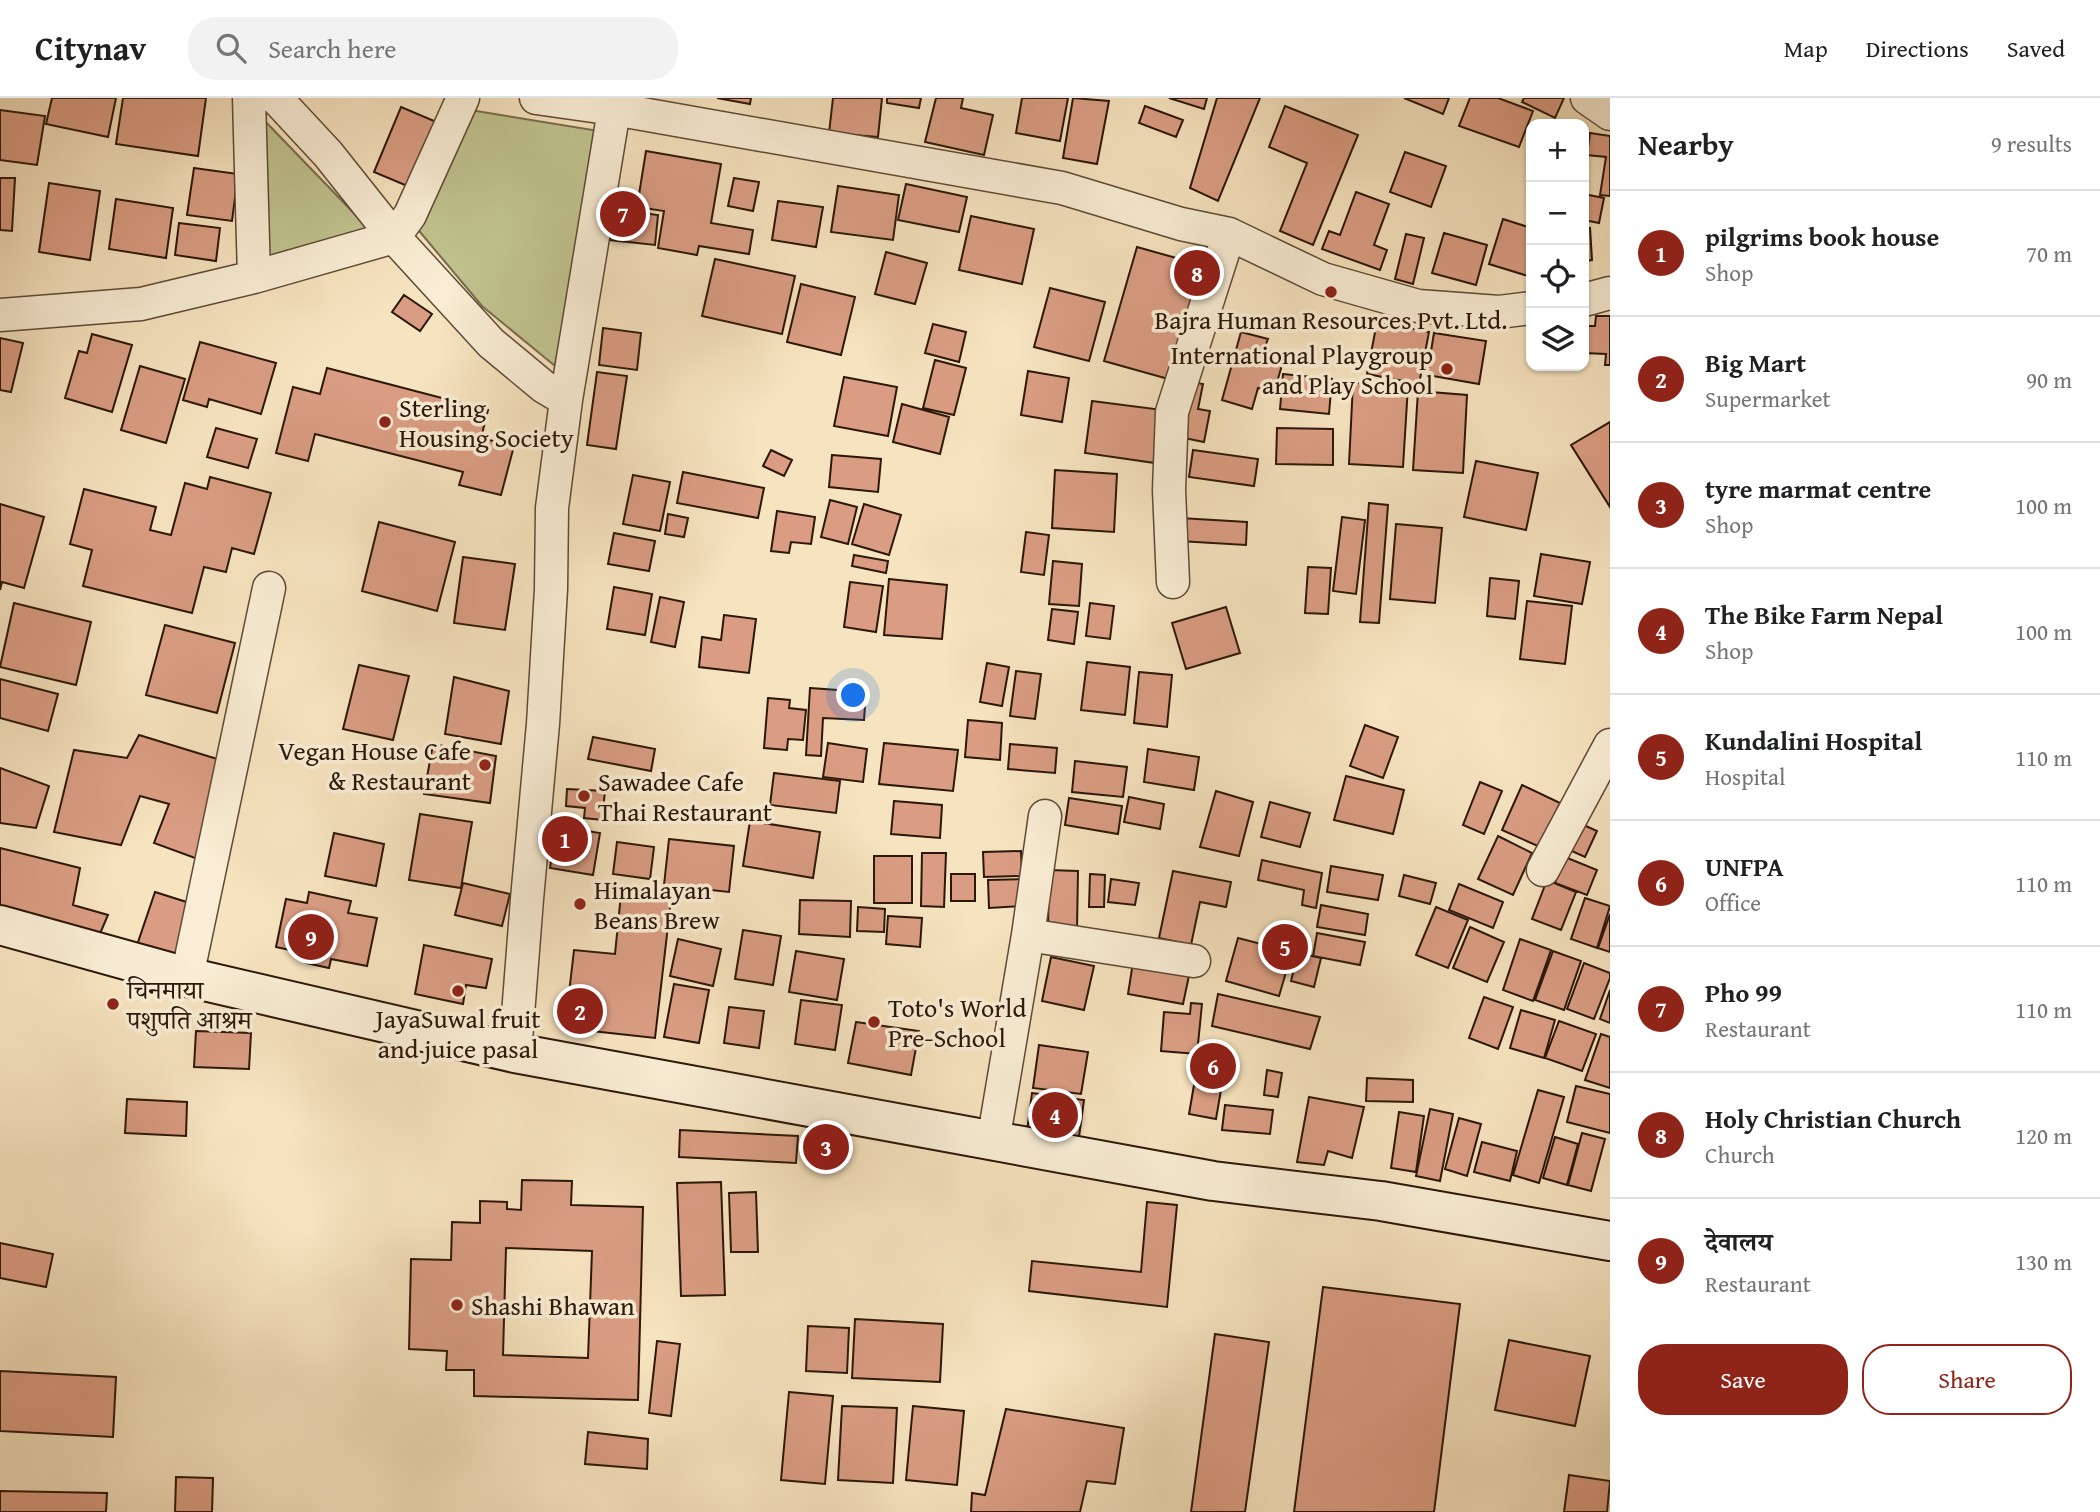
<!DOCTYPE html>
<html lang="en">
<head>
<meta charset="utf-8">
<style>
  body { margin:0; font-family:"Gentium Book Plus","Noto Serif Devanagari",serif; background:#f2f2f2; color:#202124 }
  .controls { position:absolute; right:21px; top:21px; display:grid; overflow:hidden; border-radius:14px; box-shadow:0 2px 5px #0004 }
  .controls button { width:63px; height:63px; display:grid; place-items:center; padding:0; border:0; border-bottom:2px solid #e0e0e0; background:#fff; color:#202124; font:35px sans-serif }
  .you { position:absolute; left:854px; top:598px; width:24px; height:24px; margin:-18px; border:5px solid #fff; border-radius:50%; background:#1a73e8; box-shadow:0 0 0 10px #1a73e833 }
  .badge { display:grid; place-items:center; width:46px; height:46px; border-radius:50%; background:#8f2418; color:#fff; font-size:23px; font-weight:700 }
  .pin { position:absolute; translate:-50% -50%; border:4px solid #fff; box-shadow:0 2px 7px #0006 }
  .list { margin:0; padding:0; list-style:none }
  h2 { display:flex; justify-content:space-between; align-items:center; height:91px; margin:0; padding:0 28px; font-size:30px }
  h2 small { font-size:23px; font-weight:400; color:#757577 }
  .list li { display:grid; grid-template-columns:46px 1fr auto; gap:21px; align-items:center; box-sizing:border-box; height:126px; padding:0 28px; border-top:2px solid #e0e0e0 }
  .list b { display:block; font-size:26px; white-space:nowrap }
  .list p { margin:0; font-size:23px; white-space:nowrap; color:#757577 }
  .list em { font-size:23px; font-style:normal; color:#757577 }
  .actions { display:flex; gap:14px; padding:21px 28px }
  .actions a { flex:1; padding:16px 0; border:2px solid #8f2418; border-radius:28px; text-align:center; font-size:24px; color:#8f2418 }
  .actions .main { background:#8f2418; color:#fff }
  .icon { flex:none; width:38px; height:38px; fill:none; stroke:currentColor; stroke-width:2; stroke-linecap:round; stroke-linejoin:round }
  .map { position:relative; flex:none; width:1610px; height:1414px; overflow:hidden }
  header { display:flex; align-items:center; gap:42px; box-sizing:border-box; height:98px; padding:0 35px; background:#fff; border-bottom:2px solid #e0e0e0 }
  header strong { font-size:33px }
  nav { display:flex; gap:38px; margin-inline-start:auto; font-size:24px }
  .search { width:490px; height:63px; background:#f2f2f2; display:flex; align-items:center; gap:18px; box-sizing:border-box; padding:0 24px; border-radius:28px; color:#757577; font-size:26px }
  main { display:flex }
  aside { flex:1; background:#fff }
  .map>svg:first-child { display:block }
  .green { fill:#c0c38f; stroke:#766d4c; stroke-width:2 }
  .building { fill:#da9d83; stroke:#2c1709; stroke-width:2; fill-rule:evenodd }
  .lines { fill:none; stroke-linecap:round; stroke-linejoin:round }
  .minor-casing { stroke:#5e4a36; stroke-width:35 }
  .secondary-casing { stroke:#2c1709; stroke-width:42 }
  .minor { stroke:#f9edd5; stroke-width:32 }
  .secondary { stroke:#f9edd5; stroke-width:38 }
  .poi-dot { fill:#8f2418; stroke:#f9edd5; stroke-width:2.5 }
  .labels { text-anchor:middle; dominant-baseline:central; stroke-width:7; stroke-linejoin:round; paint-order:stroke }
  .poi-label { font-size:26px; fill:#2c1709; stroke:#f9edd5; text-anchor:start }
</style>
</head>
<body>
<header>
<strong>Citynav</strong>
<div class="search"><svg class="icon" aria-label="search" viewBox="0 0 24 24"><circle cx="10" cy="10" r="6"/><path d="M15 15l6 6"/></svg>Search here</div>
<nav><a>Map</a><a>Directions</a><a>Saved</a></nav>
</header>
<main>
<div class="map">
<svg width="1610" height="1414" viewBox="0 0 1610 1414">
  <rect width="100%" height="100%" fill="#f6e3bf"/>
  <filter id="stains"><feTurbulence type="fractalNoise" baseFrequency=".00286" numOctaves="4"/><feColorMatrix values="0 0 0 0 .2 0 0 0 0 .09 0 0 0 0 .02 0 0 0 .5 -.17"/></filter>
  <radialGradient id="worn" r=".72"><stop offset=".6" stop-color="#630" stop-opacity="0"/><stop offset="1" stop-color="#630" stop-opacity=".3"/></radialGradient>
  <!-- green -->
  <path class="green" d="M464 11 599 33 555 268 482 208 415 128Z
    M261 19 373 135 260 160Z"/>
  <!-- building -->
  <path class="building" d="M52 0H116L108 39 46 26Z
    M123 0H206L198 58 116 46Z
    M717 0H751L750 6Z
    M833 0H882L878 39 829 35Z
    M887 0H921L919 10 887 5Z
    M936 0H963L961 10 993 17 984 57 925 44Z
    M1022 0H1068L1060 43 1016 35Z
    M1073 0 1109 3 1097 66 1063 60Z
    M1169 0H1207L1204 11Z
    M1217 0H1260L1218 103 1190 90Z
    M1404 0H1449L1443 16Z
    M1470 0H1498L1533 13 1519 49 1459 28Z
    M1524 0H1564L1555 20 1522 4Z
    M1145 8 1183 22 1176 39 1139 25Z
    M1285 8 1358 37 1313 147 1280 133 1307 65 1269 49Z
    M401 9 439 25 412 90 374 74Z
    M0 12 45 18 37 67 0 62Z
    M1590 35 1610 38V98L1600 97 1606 59 1587 57Z
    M646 53 721 66 711 125 753 132 749 156 699 148 697 157 658 150 664 113 637 109Z
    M1405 54 1446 68 1431 109 1390 94Z
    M194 70 238 76 232 123 187 117Z
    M0 80H15L12 133 0 132Z
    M734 80 759 84 753 113 728 108Z
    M49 85 100 93 90 162 39 154Z
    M906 86 967 99 959 134 898 122Z
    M838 88 899 97 893 142 831 134Z
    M1356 94 1389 106 1374 147 1387 152 1380 172 1322 151 1329 133 1340 137Z
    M1584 96 1604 100 1599 125 1584 122Z
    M116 101 173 110 166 160 109 151Z
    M778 103 823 109 816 149 772 142Z
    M614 111 658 117 655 147 610 142Z
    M971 118 1034 131 1022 186 959 172Z
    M1503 121 1531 130V169L1528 178 1489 166Z
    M179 125 220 130 216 163 175 157Z
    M1590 130 1592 162 1584 163V131Z
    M1444 135 1487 147 1476 187 1432 175Z
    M1406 136 1424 140 1413 186 1395 181Z
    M1137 149 1212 170 1179 284 1104 263Z
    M886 154 927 165 915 206 875 196Z
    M715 161 795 178 782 236 702 218Z
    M801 186 855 199 841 257 787 244Z
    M1050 190 1105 204 1089 263 1034 249Z
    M404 197 432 216 420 233 392 214Z
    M1596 218H1610V267H1605L1606 256 1584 255V228H1595Z
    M1377 224 1429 234 1419 286 1367 276Z
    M933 226 966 234 959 264 925 255Z
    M603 230 641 235 637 272 599 267Z
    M1241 234 1268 241 1264 251 1285 257 1274 294 1258 290 1252 311 1222 302Z
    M1434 235 1486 243 1479 286 1427 277Z
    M92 236 132 247 112 314 65 300 79 253 87 255Z
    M0 240 23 245 11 294 0 292Z
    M200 244 276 265 261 316 209 301 207 309 183 302Z
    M935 262 966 270 954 317 923 310Z
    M140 268 185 281 166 345 121 332Z
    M327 270 488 312 481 340 514 348 501 397 459 387 463 374 315 336 308 363 276 355 293 289 320 296Z
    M1028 273 1069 280 1062 324 1021 317Z
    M597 274 627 278 616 351 587 347Z
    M1283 276 1332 281 1329 316 1280 311Z
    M844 279 897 289 888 338 834 328Z
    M1190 284 1203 286 1198 311 1210 313 1204 344 1179 339Z
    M1353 285 1408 288 1403 369 1349 366Z
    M1418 293 1467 297 1463 375 1413 372Z
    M1092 303 1163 312 1155 365 1085 355Z
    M902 306 949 319 940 356 893 344Z
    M1610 324V409L1571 347Z
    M216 330 257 341 248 370 207 359Z
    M1277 330 1333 331V367L1276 366Z
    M771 352 792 362 784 378 763 368Z
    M1193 352 1258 361 1254 388 1189 379Z
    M832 357 881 361 878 394 829 389Z
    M1476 363 1538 375 1526 432 1464 419Z
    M1055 372 1117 376 1114 434 1052 430Z
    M683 374 764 390 758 420 677 405Z
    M633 377 670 384 660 433 623 426Z
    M210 379 271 395 254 456 232 450 226 474 204 469 192 515 83 488 92 452 70 446 84 391 156 409 150 432 171 437 185 385 207 391Z
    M830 402 857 409 848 446 821 439Z
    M1369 405 1388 407 1379 525 1360 524Z
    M0 406 44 419 24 490 2 484 0 492Z
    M864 406 901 417 889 457 852 446Z
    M777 413 815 419 811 446 791 444 789 455 771 453Z
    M668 416 688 420 684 439 665 436Z
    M1342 419 1365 422 1356 496 1333 493Z
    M1180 420 1247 424 1246 447 1179 443Z
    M379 424 455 444 437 513 362 493Z
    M1396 426 1442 430 1435 505 1390 501Z
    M1026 434 1049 437 1044 477 1021 474Z
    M614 435 655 443 649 473 608 466Z
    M1541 456 1590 464 1582 506 1534 498Z
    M854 457 888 463 886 475 852 468Z
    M463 459 515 466 505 532 454 525Z
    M1053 463 1082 466 1079 508 1049 506Z
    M1308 469 1331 470 1328 516 1305 515Z
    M1490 480 1519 483 1515 521 1487 518Z
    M889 481 947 487 942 541 884 537Z
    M850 484 883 488 876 534 844 529Z
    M614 489 652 496 645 537 607 531Z
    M660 499 684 504 675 549 651 544Z
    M1527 503 1572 508 1565 566 1520 561Z
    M14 505 91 524 76 587 0 569Z
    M1090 505 1114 508 1110 541 1086 538Z
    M1226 509 1240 555 1186 571 1172 525Z
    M1052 511 1078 514 1074 546 1048 542Z
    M724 517 756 521 749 575 699 569 702 539 721 542Z
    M165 527 235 545 217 615 146 597Z
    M1087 564 1130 569 1125 617 1081 612Z
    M987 565 1009 569 1002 608 980 604Z
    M359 567 409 578 393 642 343 631Z
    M1016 573 1041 576 1035 621 1010 618Z
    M1139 574 1172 577 1167 629 1134 625Z
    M454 579 509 593 501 646 445 636Z
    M0 581 58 596 48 633 0 620Z
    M810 590 866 594 864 622 823 620 821 658 806 657Z
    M768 600 790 602 789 610 806 612 803 642 788 641 787 652 764 650Z
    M968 622 1002 625 1000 662 965 659Z
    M1365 627 1398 639 1383 680 1350 668Z
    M139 637 227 664 203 763 154 745 169 706 140 698 121 747 54 734 74 652 127 660Z
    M593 639 655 651 651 673 588 661Z
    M828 645 867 651 863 684 823 679Z
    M884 645 958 652 953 693 879 686Z
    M433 646 496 658 490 705 424 696Z
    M1010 646 1057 650 1055 675 1008 671Z
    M1148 651 1199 659 1194 692 1144 684Z
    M1075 663 1127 669 1123 699 1072 694Z
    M0 670 49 688 36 730 0 725Z
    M774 675 840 683 836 715 770 707Z
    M1346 678 1404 692 1393 736 1334 722Z
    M1480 684 1502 693 1484 736 1463 727Z
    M1522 687 1560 705 1540 749 1502 732Z
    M567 691 605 693 602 722 584 720 585 710 566 708Z
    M1216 693 1253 704 1239 758 1200 749Z
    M1129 699 1164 706 1160 731 1124 724Z
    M1069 700 1122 708 1118 736 1065 727Z
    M894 703 942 707 940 740 891 736Z
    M1270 704 1310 715 1300 749 1261 739Z
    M420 716 472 724 461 790 409 782Z
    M750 723 820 734 813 780 743 768Z
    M1577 724 1597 733 1585 759 1565 750Z
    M556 728 600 735 593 777 550 770Z
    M334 735 384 746 376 788 325 778Z
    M1498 738 1532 755 1513 797 1478 781Z
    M669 741 734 748 729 794 664 787Z
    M617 744 654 749 650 781 613 776Z
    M0 750 80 770 73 807 108 817 99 838 0 812Z
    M1021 753 1022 778 984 779 983 754Z
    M922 755H946L944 809 921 808Z
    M874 758H912V805H874Z
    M1565 759 1597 772 1587 797 1555 785Z
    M1262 762 1322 775 1316 810 1302 807 1304 792 1258 782Z
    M1331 768 1383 777 1378 802 1327 794Z
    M1049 772 1078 773 1077 832 1048 831Z
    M1173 773 1231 784 1226 809 1200 804 1191 847 1159 840Z
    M951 776H975V803H951Z
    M1090 776 1105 777 1104 809H1089Z
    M1404 777 1436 785 1430 806 1399 798Z
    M1023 781 1024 808 989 810 988 782Z
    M1111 781 1139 785 1135 807 1108 804Z
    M1547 782 1576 794 1561 832 1532 821Z
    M463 785 510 796 502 828 455 817Z
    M1459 786 1503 804 1493 830 1449 812Z
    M155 794 196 807 182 864 135 853Z
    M309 794 351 803 348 815 377 820 367 868 331 861 329 870 306 865 308 856 276 849 286 801 307 805Z
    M621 796 671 802 655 940 565 930 574 852 615 856Z
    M1585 800 1610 808 1597 850 1571 841Z
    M800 802 851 803 850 839 799 836Z
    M1321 807 1368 816 1365 837 1317 829Z
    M858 809 885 811 884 834 857 833Z
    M1436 809 1468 822 1448 870 1416 857Z
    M1610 816V854L1598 850Z
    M888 818 922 820 920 849 886 846Z
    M1470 829 1504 844 1487 884 1453 870Z
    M743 832 781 838 773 887 735 881Z
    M1317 835 1365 844 1360 867 1313 858Z
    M1238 840 1292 854 1279 898 1226 883Z
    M678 841 721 851 713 888 670 878Z
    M1520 841 1551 852 1533 903 1503 892Z
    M424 847 492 861 486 890 466 887 463 906 415 896Z
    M796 853 844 861 837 902 789 894Z
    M1553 853 1581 863 1564 912 1535 902Z
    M1298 855 1321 860 1314 889 1291 883Z
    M1134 858 1191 868 1183 906 1128 896Z
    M1051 859 1094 868 1084 912 1042 903Z
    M1584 865 1610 875V880L1594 921 1567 911Z
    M674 886 709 892 699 945 664 939Z
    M1610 892V925L1600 921Z
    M1218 896 1320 919 1310 951 1212 928Z
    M1484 899 1513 909 1498 951 1469 940Z
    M801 902 842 907 835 952 795 946Z
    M1191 905 1202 906 1197 956 1161 953 1164 914 1190 916Z
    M729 909 764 913 759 950 724 945Z
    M1521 912 1555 922 1544 960 1510 950Z
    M1559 923 1596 936 1582 973 1545 960Z
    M856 924 919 933 911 977 848 965Z
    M196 933 251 935 249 971 194 969Z
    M1601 936 1610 939V990L1585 982Z
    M1039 947 1088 954 1081 996 1033 990Z
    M1199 958 1226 963 1216 1021 1189 1016Z
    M1267 972 1282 975 1278 999 1264 997Z
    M1367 980 1413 982V1004L1366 1003Z
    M1576 988 1610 996V1035L1567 1024Z
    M1538 992 1564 999 1539 1085 1513 1077Z
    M1032 995 1084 1002 1079 1039 1027 1033Z
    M1309 999 1364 1009 1352 1060 1328 1053 1324 1067 1297 1064Z
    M127 1001 187 1004 186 1038 125 1035Z
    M1225 1007 1273 1012 1270 1036 1222 1032Z
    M1430 1011 1453 1016 1440 1083 1416 1078Z
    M1399 1014 1424 1018 1416 1074 1391 1070Z
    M1459 1020 1481 1026 1467 1078 1445 1071Z
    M680 1032 798 1038 796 1065 679 1059Z
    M1582 1035 1605 1041 1591 1093 1568 1087Z
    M1555 1039 1578 1046 1567 1087 1543 1080Z
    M1482 1044 1517 1053 1510 1083 1474 1074Z
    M522 1082 572 1083 571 1107 643 1109 638 1302 474 1298V1272H446L447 1253 409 1251 411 1161 451 1162 452 1124 480 1125V1103L507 1104V1111L521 1112ZM506 1150 592 1153 588 1260 503 1257Z
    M721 1084 725 1197 681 1198 677 1085Z
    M756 1094 758 1154H731L729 1095Z
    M1147 1104 1177 1107 1167 1209 1029 1193 1032 1163 1141 1174Z
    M0 1145 53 1156 46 1189 0 1180Z
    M1323 1189 1460 1206 1434 1414H1294Z
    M855 1221 943 1226 940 1284 852 1280Z
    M808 1228 849 1230 847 1275 806 1273Z
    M1215 1236 1269 1244 1245 1414H1191Z
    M1509 1242 1590 1258 1575 1328 1495 1312Z
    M657 1243 680 1246 671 1318 649 1315Z
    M0 1273 116 1279 113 1339 0 1333Z
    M789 1294 833 1298 825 1386 781 1382Z
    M842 1308 897 1310 893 1385 838 1382Z
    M913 1308 964 1313 957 1387 906 1382Z
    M1006 1311 1124 1330 1115 1386 1087 1383 1080 1414H971L972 1395 985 1397Z
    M588 1334 648 1341 647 1371 585 1366Z
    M1569 1377 1610 1383 1607 1414H1564Z
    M176 1379 213 1380 212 1414H175Z
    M0 1393 107 1395 106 1414H0Z"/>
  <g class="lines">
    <defs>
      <path id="minor" d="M249 0 254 179
        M276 0 328 56 394 139 491 245 544 289 566 302 552 410 551 491 543 626 527 801 515 955
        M536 0 614 11 1062 90 1181 126 1229 136 1323 181 1418 208 1499 214 1531 210
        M1587 0 1610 16
        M1584 202 1610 195
        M0 217 141 206 254 179 394 139 410 117 463 0
        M566 302 616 0
        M1173 484 1169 392 1172 314 1229 136
        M1543 772 1610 647
        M1028 837 1194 863
        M187 879 269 490
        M993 1044 1028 837 1045 718"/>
      <path id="secondary" d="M0 827 187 879 515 955 1213 1083 1381 1103 1610 1143"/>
    </defs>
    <!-- minor casing -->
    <use href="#minor" class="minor-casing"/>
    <!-- secondary casing -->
    <use href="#secondary" class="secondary-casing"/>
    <!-- minor -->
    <use href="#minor" class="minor"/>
    <!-- secondary -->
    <use href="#secondary" class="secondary"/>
  </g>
  <!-- markers -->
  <g class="poi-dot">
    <circle cx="1331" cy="194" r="7"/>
    <circle cx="1447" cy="271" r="7"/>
    <circle cx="385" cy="324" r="7"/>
    <circle cx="485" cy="667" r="7"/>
    <circle cx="584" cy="698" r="7"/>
    <circle cx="580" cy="806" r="7"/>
    <circle cx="458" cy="893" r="7"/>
    <circle cx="113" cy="906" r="7"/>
    <circle cx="874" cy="924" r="7"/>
    <circle cx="457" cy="1207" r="7"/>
  </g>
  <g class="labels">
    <!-- poi labels -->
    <g class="poi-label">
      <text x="1331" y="221" text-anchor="middle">Bajra Human Resources Pvt. Ltd.</text>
      <text x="1433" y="256" text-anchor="end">International Playgroup<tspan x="1433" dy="30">and Play School</tspan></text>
      <text x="399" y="309">Sterling<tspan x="399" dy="30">Housing Society</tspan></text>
      <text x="471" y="652" text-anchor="end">Vegan House Cafe<tspan x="471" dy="30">&amp; Restaurant</tspan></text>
      <text x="598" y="683">Sawadee Cafe<tspan x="598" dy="30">Thai Restaurant</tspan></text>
      <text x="594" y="791">Himalayan<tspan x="594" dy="30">Beans Brew</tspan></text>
      <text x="127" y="891">चिनमाया<tspan x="127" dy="30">पशुपति आश्रम</tspan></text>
      <text x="888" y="909">Toto's World<tspan x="888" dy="30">Pre-School</tspan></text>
      <text x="458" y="920" text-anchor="middle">JayaSuwal fruit<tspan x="458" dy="30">and juice pasal</tspan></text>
      <text x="471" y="1207">Shashi Bhawan</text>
    </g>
  </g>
  <rect width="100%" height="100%" filter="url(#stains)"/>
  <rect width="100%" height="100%" fill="url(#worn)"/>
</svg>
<div class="controls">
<button>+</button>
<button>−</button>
<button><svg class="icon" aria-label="locate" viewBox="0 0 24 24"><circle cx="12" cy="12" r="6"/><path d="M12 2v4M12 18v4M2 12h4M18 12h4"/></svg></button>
<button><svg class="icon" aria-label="layers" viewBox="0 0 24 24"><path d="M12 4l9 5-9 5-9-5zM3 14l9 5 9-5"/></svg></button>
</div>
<div class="you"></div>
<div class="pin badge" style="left:565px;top:741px">1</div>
<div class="pin badge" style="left:580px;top:913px">2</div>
<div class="pin badge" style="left:826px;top:1049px">3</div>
<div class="pin badge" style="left:1055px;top:1017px">4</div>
<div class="pin badge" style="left:1285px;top:849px">5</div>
<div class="pin badge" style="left:1213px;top:968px">6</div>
<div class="pin badge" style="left:623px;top:116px">7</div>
<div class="pin badge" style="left:1197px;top:175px">8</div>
<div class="pin badge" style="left:311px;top:839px">9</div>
</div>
<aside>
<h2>Nearby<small>9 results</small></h2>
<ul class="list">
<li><span class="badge">1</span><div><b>pilgrims book house</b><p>Shop</p></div><em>70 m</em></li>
<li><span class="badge">2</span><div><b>Big Mart</b><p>Supermarket</p></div><em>90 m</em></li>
<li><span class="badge">3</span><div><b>tyre marmat centre</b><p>Shop</p></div><em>100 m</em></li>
<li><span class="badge">4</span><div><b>The Bike Farm Nepal</b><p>Shop</p></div><em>100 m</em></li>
<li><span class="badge">5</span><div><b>Kundalini Hospital</b><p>Hospital</p></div><em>110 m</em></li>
<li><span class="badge">6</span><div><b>UNFPA</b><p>Office</p></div><em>110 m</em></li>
<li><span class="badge">7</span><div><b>Pho 99</b><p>Restaurant</p></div><em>110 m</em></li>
<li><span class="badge">8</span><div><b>Holy Christian Church</b><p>Church</p></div><em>120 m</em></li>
<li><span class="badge">9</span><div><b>देवालय</b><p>Restaurant</p></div><em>130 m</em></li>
</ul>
<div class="actions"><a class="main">Save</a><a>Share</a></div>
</aside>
</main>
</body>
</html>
